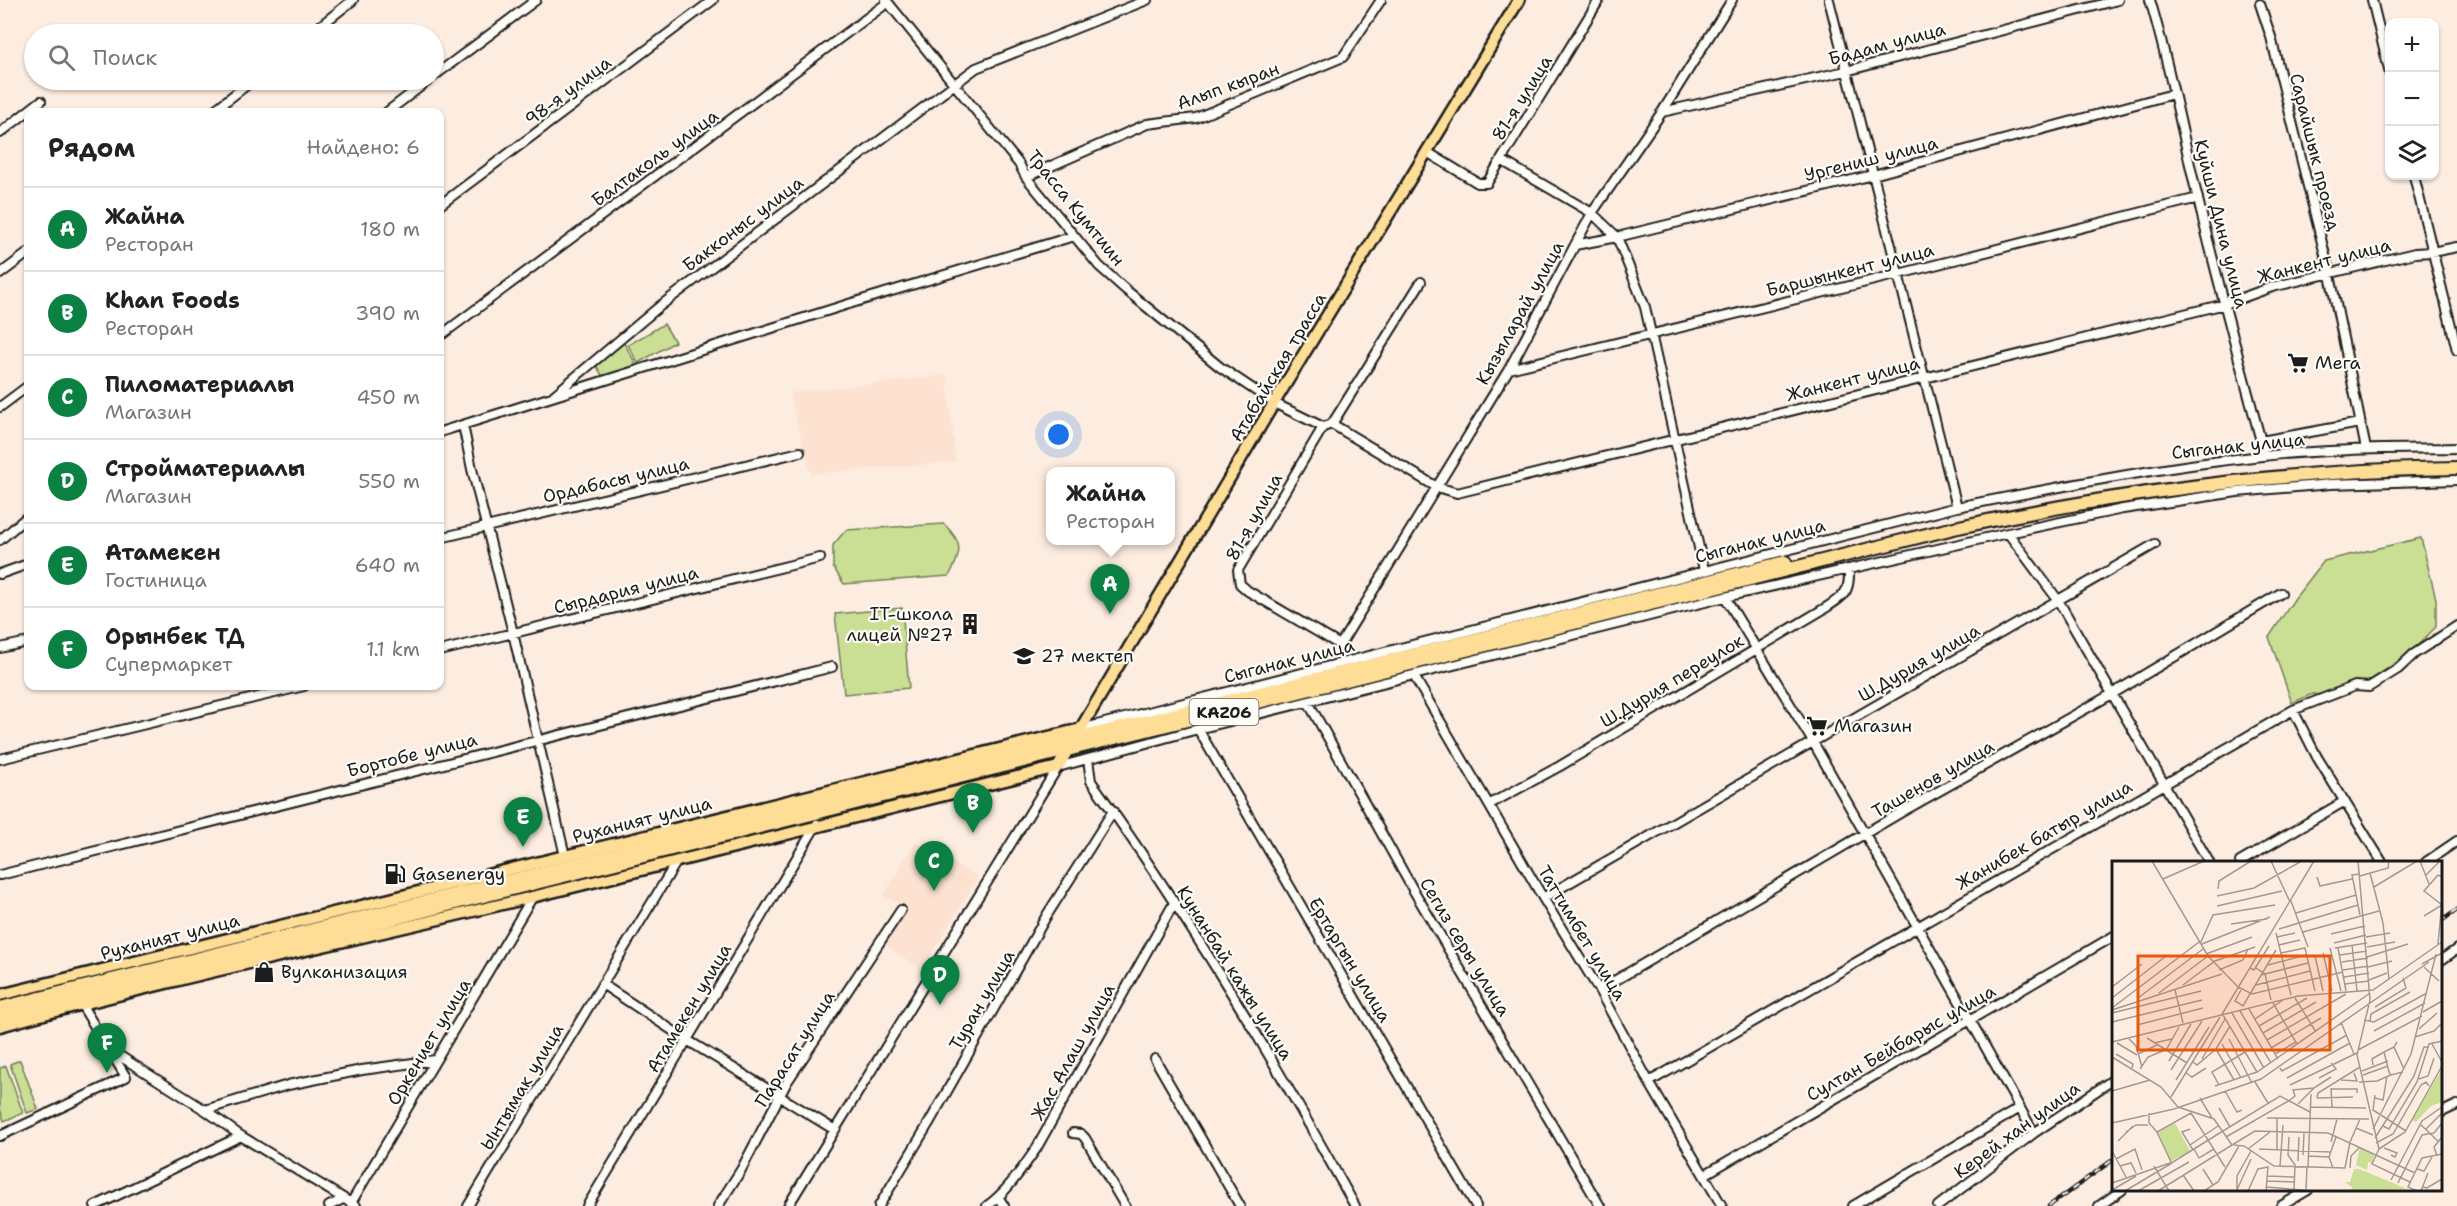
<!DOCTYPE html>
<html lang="ru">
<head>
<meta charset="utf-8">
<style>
  body { margin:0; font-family:"Shantell Sans",sans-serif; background:#f2f2f2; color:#222 }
  .controls { position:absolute; right:18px; top:18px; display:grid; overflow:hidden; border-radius:12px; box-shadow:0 2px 4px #0004 }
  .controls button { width:54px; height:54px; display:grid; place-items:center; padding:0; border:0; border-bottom:2px solid #e0e0e0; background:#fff; color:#222; font:30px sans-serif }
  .you { position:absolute; left:1059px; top:435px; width:21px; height:21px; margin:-15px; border:4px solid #fff; border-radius:50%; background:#1a73e8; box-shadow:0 0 0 9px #1a73e833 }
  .badge { display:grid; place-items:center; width:39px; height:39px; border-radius:50%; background:#0b8043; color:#fff; font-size:20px; font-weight:700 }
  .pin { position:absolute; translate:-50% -50px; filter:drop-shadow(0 2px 3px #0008) }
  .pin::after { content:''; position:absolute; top:32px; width:21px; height:18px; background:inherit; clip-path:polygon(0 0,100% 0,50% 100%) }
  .popup { position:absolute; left:1046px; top:467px; width:129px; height:78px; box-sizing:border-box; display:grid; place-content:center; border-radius:12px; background:#fff; filter:drop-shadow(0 2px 4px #0005); font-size:20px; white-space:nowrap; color:#767676 }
  .popup b { font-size:22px; color:#222 }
  .popup::after { content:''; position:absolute; left:50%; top:100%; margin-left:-12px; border:12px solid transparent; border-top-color:#fff }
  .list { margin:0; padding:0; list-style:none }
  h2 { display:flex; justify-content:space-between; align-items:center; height:78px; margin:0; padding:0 24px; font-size:26px }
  h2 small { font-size:20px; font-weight:400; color:#767676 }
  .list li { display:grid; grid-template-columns:39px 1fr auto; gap:18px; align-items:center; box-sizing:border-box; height:84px; padding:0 24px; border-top:2px solid #e0e0e0 }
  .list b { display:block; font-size:22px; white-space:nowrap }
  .list p { margin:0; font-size:20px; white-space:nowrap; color:#767676 }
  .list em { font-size:20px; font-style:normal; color:#767676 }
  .icon { flex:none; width:33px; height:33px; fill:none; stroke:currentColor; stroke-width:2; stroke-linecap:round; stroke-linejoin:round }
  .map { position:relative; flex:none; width:2457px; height:1206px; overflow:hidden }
  .search { position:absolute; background:#fff; box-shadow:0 2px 4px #0004; left:24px; top:24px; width:420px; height:66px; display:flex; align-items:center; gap:15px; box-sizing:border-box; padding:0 21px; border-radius:33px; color:#767676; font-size:22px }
  .panel { position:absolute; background:#fff; box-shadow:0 2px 4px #0004; left:24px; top:108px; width:420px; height:582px; border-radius:12px }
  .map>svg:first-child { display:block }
  .built { fill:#fde2d2 }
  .green { fill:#cadf94; stroke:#737e58; stroke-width:1.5 }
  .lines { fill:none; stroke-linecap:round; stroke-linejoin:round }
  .minor-casing { stroke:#1c1c1c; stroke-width:12 }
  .major-casing { stroke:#1c1c1c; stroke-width:15 }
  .highway-casing { stroke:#1c1c1c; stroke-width:16 }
  .minor { stroke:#fdfcf7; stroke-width:8 }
  .major { stroke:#fedd96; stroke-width:10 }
  .highway { stroke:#fedd96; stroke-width:12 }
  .rail-casing { stroke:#1c1c1c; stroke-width:4.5 }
  .rail { stroke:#fdfcf7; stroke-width:2; stroke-dasharray:7; stroke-linecap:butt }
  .labels { text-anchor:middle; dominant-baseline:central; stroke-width:4.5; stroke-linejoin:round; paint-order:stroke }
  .shield { fill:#fdfcf7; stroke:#605f5e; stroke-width:1.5 }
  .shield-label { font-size:16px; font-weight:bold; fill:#1c1c1c }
  .street-label { font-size:18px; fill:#1c1c1c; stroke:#fdfcf7 }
  .poi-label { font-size:18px; fill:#1c1c1c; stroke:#fdfcf7; text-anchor:start }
  .inset-road { fill:none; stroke:#a39992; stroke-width:1.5 }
  .view { fill:#e8590c; fill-opacity:0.15; stroke:#e8590c; stroke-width:3 }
  .inset-edge { fill:none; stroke:#1c1c1c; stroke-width:3 }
</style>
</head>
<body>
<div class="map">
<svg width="2457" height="1206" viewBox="0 0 2457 1206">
  <rect width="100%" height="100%" fill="#fdede1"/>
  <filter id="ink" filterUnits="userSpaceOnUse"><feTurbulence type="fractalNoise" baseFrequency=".0167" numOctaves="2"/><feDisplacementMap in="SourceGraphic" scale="12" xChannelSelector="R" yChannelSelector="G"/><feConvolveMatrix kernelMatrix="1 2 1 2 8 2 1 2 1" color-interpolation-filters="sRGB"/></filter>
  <g filter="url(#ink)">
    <!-- built -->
    <path class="built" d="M947 375 956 462 811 474 789 393Z
      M915 842 978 877 922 970 885 945 908 908 883 896Z"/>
    <!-- green -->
    <path class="green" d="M664 324 675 342 638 363 628 345Z
      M624 343 637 366 603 377 596 365Z
      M944 524C964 543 962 553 949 576L844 584 833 567V545L846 530Z
      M2421 538 2436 599V627L2410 653 2367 682 2354 684 2325 695 2312 694 2292 703 2269 637 2295 598 2324 561Z
      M902 608 909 688 844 694 835 614Z
      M20 1060 38 1109 27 1113 10 1064Z
      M6 1066 23 1113 4 1121 0 1109V1068Z"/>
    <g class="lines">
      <defs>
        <path id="minor" d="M886 0 1019 164 1026 177 1099 266 1126 290 1220 367 1274 403 1323 427 1332 424 1435 486 1457 493 2225 304 2272 287 2415 253 2432 252 2457 247
          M1829 0 1957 507
          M2150 0C2169 63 2181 127 2196 191 2217 279 2241 368 2265 456
          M2372 0 2390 74
          M2260 4 2271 37 2330 275 2366 449
          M310 34 353 0
          M434 76 536 0
          M212 112 253 80
          M387 112 429 80
          M1662 112 1846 71 2118 0
          M0 133 41 101
          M1427 152 1478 183H1487L1599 0
          M1501 160 1592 213 1617 237 1645 307 1704 570
          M2414 176 2457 350
          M1026 177 1147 124 1196 118 1343 57 1381 0
          M440 205 713 0
          M1575 245 1617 237 1873 175 2173 94
          M0 274 28 253
          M440 336 887 3
          M1509 369 1899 274 2198 198
          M554 395 660 306 976 68 1147 0
          M0 407 28 386
          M1332 424 1421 282
          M463 425 472 469 513 633 565 856
          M1323 427 1238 570 1240 584 1248 591 1340 645 1509 369 1592 213 1662 112 1732 0
          M440 432 852 303 1074 236
          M2261 441 2360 423
          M2008 533 2058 600 2209 862
          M440 538 800 452
          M0 540 28 516
          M0 574 28 564
          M1725 597 1813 742 2034 1133
          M0 648 28 642
          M440 651 820 558
          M1414 676 1543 898 1599 990 1649 1082 1722 1206
          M1308 702 1411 886 1600 1206
          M2293 710 2317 757 2382 862
          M1081 729 1957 507C2058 487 2159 467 2262 456 2327 449 2392 449 2457 448
          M1198 729 1476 1206
          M0 759 304 686
          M1088 759 1091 781C1189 917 1274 1060 1355 1206
          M1490 804 1560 766 1827 607C1845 595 1850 592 1849 569
          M2240 862 2345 801
          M2426 862 2457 841
          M0 875 832 667
          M1543 898 2155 544
          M2440 961 2457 949
          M602 984 687 1040 835 1130
          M1599 990 1905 810 2112 694 2281 593
          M112 1051 205 1110 241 1136 356 1206
          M1155 1059 1240 1206
          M1649 1082 2293 710 2355 686 2369 687 2398 669 2414 654 2457 626
          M205 1110 288 1085 362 1070 435 1060
          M2440 1113 2457 1105
          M1073 1133 1081 1134 1085 1138 1125 1206
          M0 1136 126 1077 81 1004
          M1704 1175 2114 936
          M999 1198 1004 1206
          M351 1203 533 896
          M95 1206 241 1136
          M329 1206 343 1199
          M468 1206 677 861
          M587 1206 817 824
          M718 1206 741 1170 787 1082 901 910
          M788 1206 1058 767 1198 729 1725 597 2008 533 2123 509 2237 492 2331 484 2457 480
          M879 1206 929 1123 1047 915 1113 811
          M987 1206C1007 1192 1022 1169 1036 1149L1174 903
          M1853 1206 2020 1108
          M1938 1206 2034 1133 2114 1079
          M2099 1206 2122 1190
          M2281 1206 2308 1190"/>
        <path id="major" d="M0 995 1081 729
          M0 1026C176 977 355 940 532 897 707 854 882 809 1058 767L1274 403 1519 0"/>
        <path id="highway" d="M0 1008 1785 562
          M0 1017 1954 528C2120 492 2287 470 2457 468"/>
      </defs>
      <!-- minor casing -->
      <use href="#minor" class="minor-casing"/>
      <!-- major casing -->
      <use href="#major" class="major-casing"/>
      <!-- highway casing -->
      <use href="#highway" class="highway-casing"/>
      <!-- minor -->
      <use href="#minor" class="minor"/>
      <!-- major -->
      <use href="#major" class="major"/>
      <!-- highway -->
      <use href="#highway" class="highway"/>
      <defs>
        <path id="rail" d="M2440 922 2457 910
          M2049 1206 2114 1159"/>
      </defs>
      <!-- rail casing -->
      <use href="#rail" class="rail-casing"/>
      <!-- rail -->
      <use href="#rail" class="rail"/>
    </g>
  </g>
  <!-- icons -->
  <defs>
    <symbol id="supermarket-bare" viewBox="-9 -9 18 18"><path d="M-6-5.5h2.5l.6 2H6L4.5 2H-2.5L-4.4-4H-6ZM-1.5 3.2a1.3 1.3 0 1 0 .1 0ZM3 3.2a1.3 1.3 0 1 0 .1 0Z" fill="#1c1c1c" stroke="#fdfcf7" stroke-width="2.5" paint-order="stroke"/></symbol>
    <symbol id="building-bare" viewBox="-9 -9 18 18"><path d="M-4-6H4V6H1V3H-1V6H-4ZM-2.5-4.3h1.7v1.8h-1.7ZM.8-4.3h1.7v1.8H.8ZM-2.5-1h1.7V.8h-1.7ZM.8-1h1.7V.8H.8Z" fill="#1c1c1c" stroke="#fdfcf7" stroke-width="2.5" paint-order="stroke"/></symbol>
    <symbol id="school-bare" viewBox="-9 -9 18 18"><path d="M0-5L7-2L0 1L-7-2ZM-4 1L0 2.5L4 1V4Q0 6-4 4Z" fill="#1c1c1c" stroke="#fdfcf7" stroke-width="2.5" paint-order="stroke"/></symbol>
    <symbol id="fuel-bare" viewBox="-9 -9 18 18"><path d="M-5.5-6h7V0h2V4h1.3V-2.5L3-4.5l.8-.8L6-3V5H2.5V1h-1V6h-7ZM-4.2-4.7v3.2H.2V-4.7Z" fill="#1c1c1c" stroke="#fdfcf7" stroke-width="2.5" paint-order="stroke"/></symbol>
    <symbol id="shop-bare" viewBox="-9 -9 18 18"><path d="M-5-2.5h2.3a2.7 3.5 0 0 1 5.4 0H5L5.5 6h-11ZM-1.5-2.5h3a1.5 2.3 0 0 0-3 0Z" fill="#1c1c1c" stroke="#fdfcf7" stroke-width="2.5" paint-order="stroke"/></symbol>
  </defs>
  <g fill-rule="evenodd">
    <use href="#supermarket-bare" x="2283" y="348" width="30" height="30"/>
    <use href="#building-bare" x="955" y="609" width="30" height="30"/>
    <use href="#school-bare" x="1009" y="641" width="30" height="30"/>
    <use href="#supermarket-bare" x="1802" y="711" width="30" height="30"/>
    <use href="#fuel-bare" x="380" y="859" width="30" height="30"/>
    <use href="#shop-bare" x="249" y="957" width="30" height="30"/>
  </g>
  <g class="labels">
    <!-- shield labels -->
    <rect class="shield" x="1189.5" y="699" width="69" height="26" rx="4.5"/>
    <g class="shield-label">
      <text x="1224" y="712">KАZ06</text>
    </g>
    <!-- street labels -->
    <g class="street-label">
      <text transform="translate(1887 44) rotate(-15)">Бадам улица</text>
      <text transform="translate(1228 86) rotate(-20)">Алып кыран</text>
      <text transform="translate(568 91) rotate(-37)">98-я улица</text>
      <text transform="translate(1522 98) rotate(-58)">81-я улица</text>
      <text transform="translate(2315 152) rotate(76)">Сарайшык проезд</text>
      <text transform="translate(655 158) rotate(-36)">Балтаколь улица</text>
      <text transform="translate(1871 159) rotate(-14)">Ургениш улица</text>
      <text transform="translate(1076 208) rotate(51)">Трасса Кумтиин</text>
      <text transform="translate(743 224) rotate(-37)">Бакконыс улица</text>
      <text transform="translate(2221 224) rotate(76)">Куйши Дина улица</text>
      <text transform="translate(2324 261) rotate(-14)">Жанкент улица</text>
      <text transform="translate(1850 270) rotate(-14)">Баршынкент улица</text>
      <text transform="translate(1520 313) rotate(-61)">Кызыларай улица</text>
      <text transform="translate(1278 367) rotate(-59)">Атабайская трасса</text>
      <text transform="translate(1853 379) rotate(-14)">Жанкент улица</text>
      <text transform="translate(2238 446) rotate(-6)">Сыганак улица</text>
      <text transform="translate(616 480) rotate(-13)">Ордабасы улица</text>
      <text transform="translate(1254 517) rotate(-61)">81-я улица</text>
      <text transform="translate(1760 541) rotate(-14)">Сыганак улица</text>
      <text transform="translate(626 590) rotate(-14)">Сырдария улица</text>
      <text transform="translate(1289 661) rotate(-14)">Сыганак улица</text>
      <text transform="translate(1919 663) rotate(-30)">Ш.Дурия улица</text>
      <text transform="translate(1672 681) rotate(-31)">Ш.Дурия переулок</text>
      <text transform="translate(412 755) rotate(-14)">Бортобе улица</text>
      <text transform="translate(1933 779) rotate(-30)">Ташенов улица</text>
      <text transform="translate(642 820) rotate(-14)">Руханият улица</text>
      <text transform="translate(2044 835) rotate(-30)">Жанибек батыр улица</text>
      <text transform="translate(1582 933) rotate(59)">Таттимбет улица</text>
      <text transform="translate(170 937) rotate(-14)">Руханият улица</text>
      <text transform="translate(1465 947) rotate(59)">Сегиз серы улица</text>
      <text transform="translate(1350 960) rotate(59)">Ертаргын улица</text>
      <text transform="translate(1235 973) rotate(58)">Кунанбай кажы улица</text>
      <text transform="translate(982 1000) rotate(-60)">Туран улица</text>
      <text transform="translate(689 1008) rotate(-59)">Атамекен улица</text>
      <text transform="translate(429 1042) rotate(-59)">Оркениет улица</text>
      <text transform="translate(1901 1043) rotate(-30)">Султан Бейбарыс улица</text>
      <text transform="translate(795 1049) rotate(-58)">Парасат улица</text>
      <text transform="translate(1073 1052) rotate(-61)">Жас Алаш улица</text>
      <text transform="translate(522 1087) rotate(-59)">Ынтымак улица</text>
      <text transform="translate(2017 1130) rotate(-36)">Керей хан улица</text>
    </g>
    <!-- poi labels -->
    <g class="poi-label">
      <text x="2315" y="363">Мега</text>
      <text x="953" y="614" text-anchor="end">IT-школа<tspan x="953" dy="21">лицей №27</tspan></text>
      <text x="1041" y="656">27 мектеп</text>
      <text x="1834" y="726">Магазин</text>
      <text x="412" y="874">Gasenergy</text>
      <text x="281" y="972">Вулканизация</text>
    </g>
  </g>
  <!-- overview -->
  <g transform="translate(2112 861)">
    <rect width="330" height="330" fill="#fdede1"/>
    <path d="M330 208V241L319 245 304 261 300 259ZM63 262 78 290 59 300 46 271ZM248 286 262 294 260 302 256 301 255 309 244 304ZM242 308H247L293 327 294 328 236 330 241 327 233 321H238Z" fill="#cadf94"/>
    <path class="inset-road" d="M40 0 96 95 126 126 140 133 231 111M159 0 178 41M246 0 258 139 245 194 267 288 260 303 298 321M308 0 317 23M258 12 271 62 277 118M248 13 240 14 248 54M314 14 327 1M248 15 276 7 277 0M205 16 208 25 240 18M51 18 92 0M262 26 305 0M106 28 107 20 139 0M105 35 142 27 188 1M179 40 196 86M105 45 170 30M184 52 244 34M312 55 330 44 312 30 326 14 330 16M119 63 155 58M167 68 246 44M191 71 267 50M164 72 179 134M219 73 253 65M165 76 183 72M254 76 278 72M222 82 254 74M88 83 101 54 163 44M90 83 158 56M326 83 330 40M167 84 188 79M240 84 245 130M255 86 283 81M218 87 229 130M223 87 255 82M226 87 234 130M169 92 193 87 203 130M211 92 220 130M94 93 140 76M228 94 255 90M203 95 211 130M255 96 296 83M230 101 256 97M310 103 330 92M156 104 194 94M256 106 280 100M312 106 327 120M138 107 142 109 157 85M144 107 153 113 159 139M107 109 131 99 136 88M231 109 256 105M149 114 196 102M232 116 257 112M257 119 275 112M233 123 257 120M71 124 103 100 143 86M144 124 198 110M0 126 30 103M63 129 71 162M129 129 123 140 131 145 164 89M47 132 96 95M0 137 54 95M26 137 91 88M183 137 204 171M161 142 185 183M263 146 294 127 291 117M0 147 87 81M137 148 166 198M0 149 110 113M128 150 159 202M311 151 330 140M0 152 89 130M120 152 152 207M111 154 145 211M109 155 202 0M143 158 171 139M252 159 262 161 315 132M258 160 259 153 298 131M0 161 90 139M229 161 242 193M25 164 91 147M147 165 195 137M307 168 325 152M262 170 313 142M151 172 204 141M303 176 322 170 330 162M35 177 75 202M17 178 24 185 30 206M117 178 140 222M155 179 234 133M0 181 186 135 261 129 330 81M285 181 282 186 292 208M5 182 25 194M42 182 60 178M110 183 129 217M320 183 330 201M282 186 272 191 277 211 279 214 291 211M159 187 209 157M104 188 122 219M54 189 67 166M246 189 310 155M4 193 21 203 20 207M26 193 45 184M163 193 184 181M0 196 49 226 66 246 102 258 120 284M90 198 113 158M57 200 79 163M81 201 85 204 104 188 118 165M261 204 260 198 272 191M168 207 170 210 235 174M28 208 36 196 53 189M59 209 90 160M250 210 276 200M74 212 80 216 94 207M251 214 276 205M175 217 238 182M207 217 224 208 219 202M307 218 316 215 322 197M64 219 97 166M229 219 245 220 242 212M143 221 156 242M247 221 265 220 279 214M107 224 100 211 133 191M178 224 245 192M103 225 145 211 258 132M219 227 220 246M219 228H245V232M0 230 38 219M113 230 125 251 130 249M263 234 261 249 294 270M59 236 108 156M88 237 100 257M205 237 206 232 248 206M205 237 241 236M263 237 271 239 275 215M186 243 202 227M198 246 254 247M107 247 118 266M37 252V262L45 271M79 252 113 306M155 257 257 258M0 262 62 248 149 218 317 101M308 263 327 281M271 265 277 268 305 221 317 183 330 180M244 267 261 274M78 268 70 271 81 289M261 268 299 193 324 93M314 268 330 252M111 270 168 235 198 251M14 271 24 264H36M114 276 178 239 183 235 181 229 202 227 219 216M177 276 176 294 183 304 182 330M263 277 302 215 312 186H317M6 280 21 265M219 281 225 258M238 281 248 258M264 282 281 273 309 224 314 221 317 225M78 284 106 265M120 284 143 270 216 272 303 312M122 284 132 285 162 305 233 307 238 281M272 287 285 292 283 296 279 294M82 288 87 297 102 288M136 288 158 271M147 288 218 291M267 288 293 271 330 205M165 289V257M0 290 14 316M191 294 192 272M196 295 217 296 221 307M325 295 322 286 330 276M217 296 224 276M4 298 23 288 30 309M186 300 187 276M59 301 45 271 79 252M8 305 19 302 24 312M42 305 57 330M168 305 171 264M196 306 199 233M238 307 239 295 247 287M91 308 101 324M305 308 312 310 320 296M71 314 82 330M155 315 182 316M279 319 310 260 330 246M155 320 182 321M0 322 61 301 111 270M286 322 310 274 322 272 330 262M154 326 202 330M311 326 315 327 330 318M194 328 195 306M0 329 24 315M125 329 139 298M13 330 60 302M26 330 77 301M46 330 120 284M92 330 106 321 127 285M125 330V315L139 290M136 330 146 308 156 306M154 330 156 305M305 330 296 326 310 297 330 293M309 330 316 312"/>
    <path class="view" d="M26 95H218V189H26Z"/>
    <rect width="330" height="330" class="inset-edge"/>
  </g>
</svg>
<div class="controls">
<button>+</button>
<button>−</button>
<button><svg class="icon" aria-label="layers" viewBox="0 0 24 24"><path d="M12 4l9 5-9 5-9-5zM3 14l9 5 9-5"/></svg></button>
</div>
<div class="you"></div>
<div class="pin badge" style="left:1110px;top:614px">A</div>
<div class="popup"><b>Жайна</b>Ресторан</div>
<div class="pin badge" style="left:973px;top:833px">B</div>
<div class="pin badge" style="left:934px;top:891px">C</div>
<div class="pin badge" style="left:940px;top:1005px">D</div>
<div class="pin badge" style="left:523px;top:847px">E</div>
<div class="pin badge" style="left:107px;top:1073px">F</div>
<div class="search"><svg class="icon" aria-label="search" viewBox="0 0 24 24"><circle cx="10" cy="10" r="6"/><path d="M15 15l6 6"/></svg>Поиск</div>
<section class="panel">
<h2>Рядом<small>Найдено: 6</small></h2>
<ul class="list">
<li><span class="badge">A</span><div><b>Жайна</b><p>Ресторан</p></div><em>180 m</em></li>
<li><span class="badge">B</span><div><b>Khan Foods</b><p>Ресторан</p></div><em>390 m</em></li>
<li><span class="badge">C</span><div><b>Пиломатериалы</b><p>Магазин</p></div><em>450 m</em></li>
<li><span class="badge">D</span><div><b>Стройматериалы</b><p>Магазин</p></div><em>550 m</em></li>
<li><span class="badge">E</span><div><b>Атамекен</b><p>Гостиница</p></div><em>640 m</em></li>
<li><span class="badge">F</span><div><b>Орынбек ТД</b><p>Супермаркет</p></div><em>1.1 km</em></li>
</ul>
</section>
</div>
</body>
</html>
